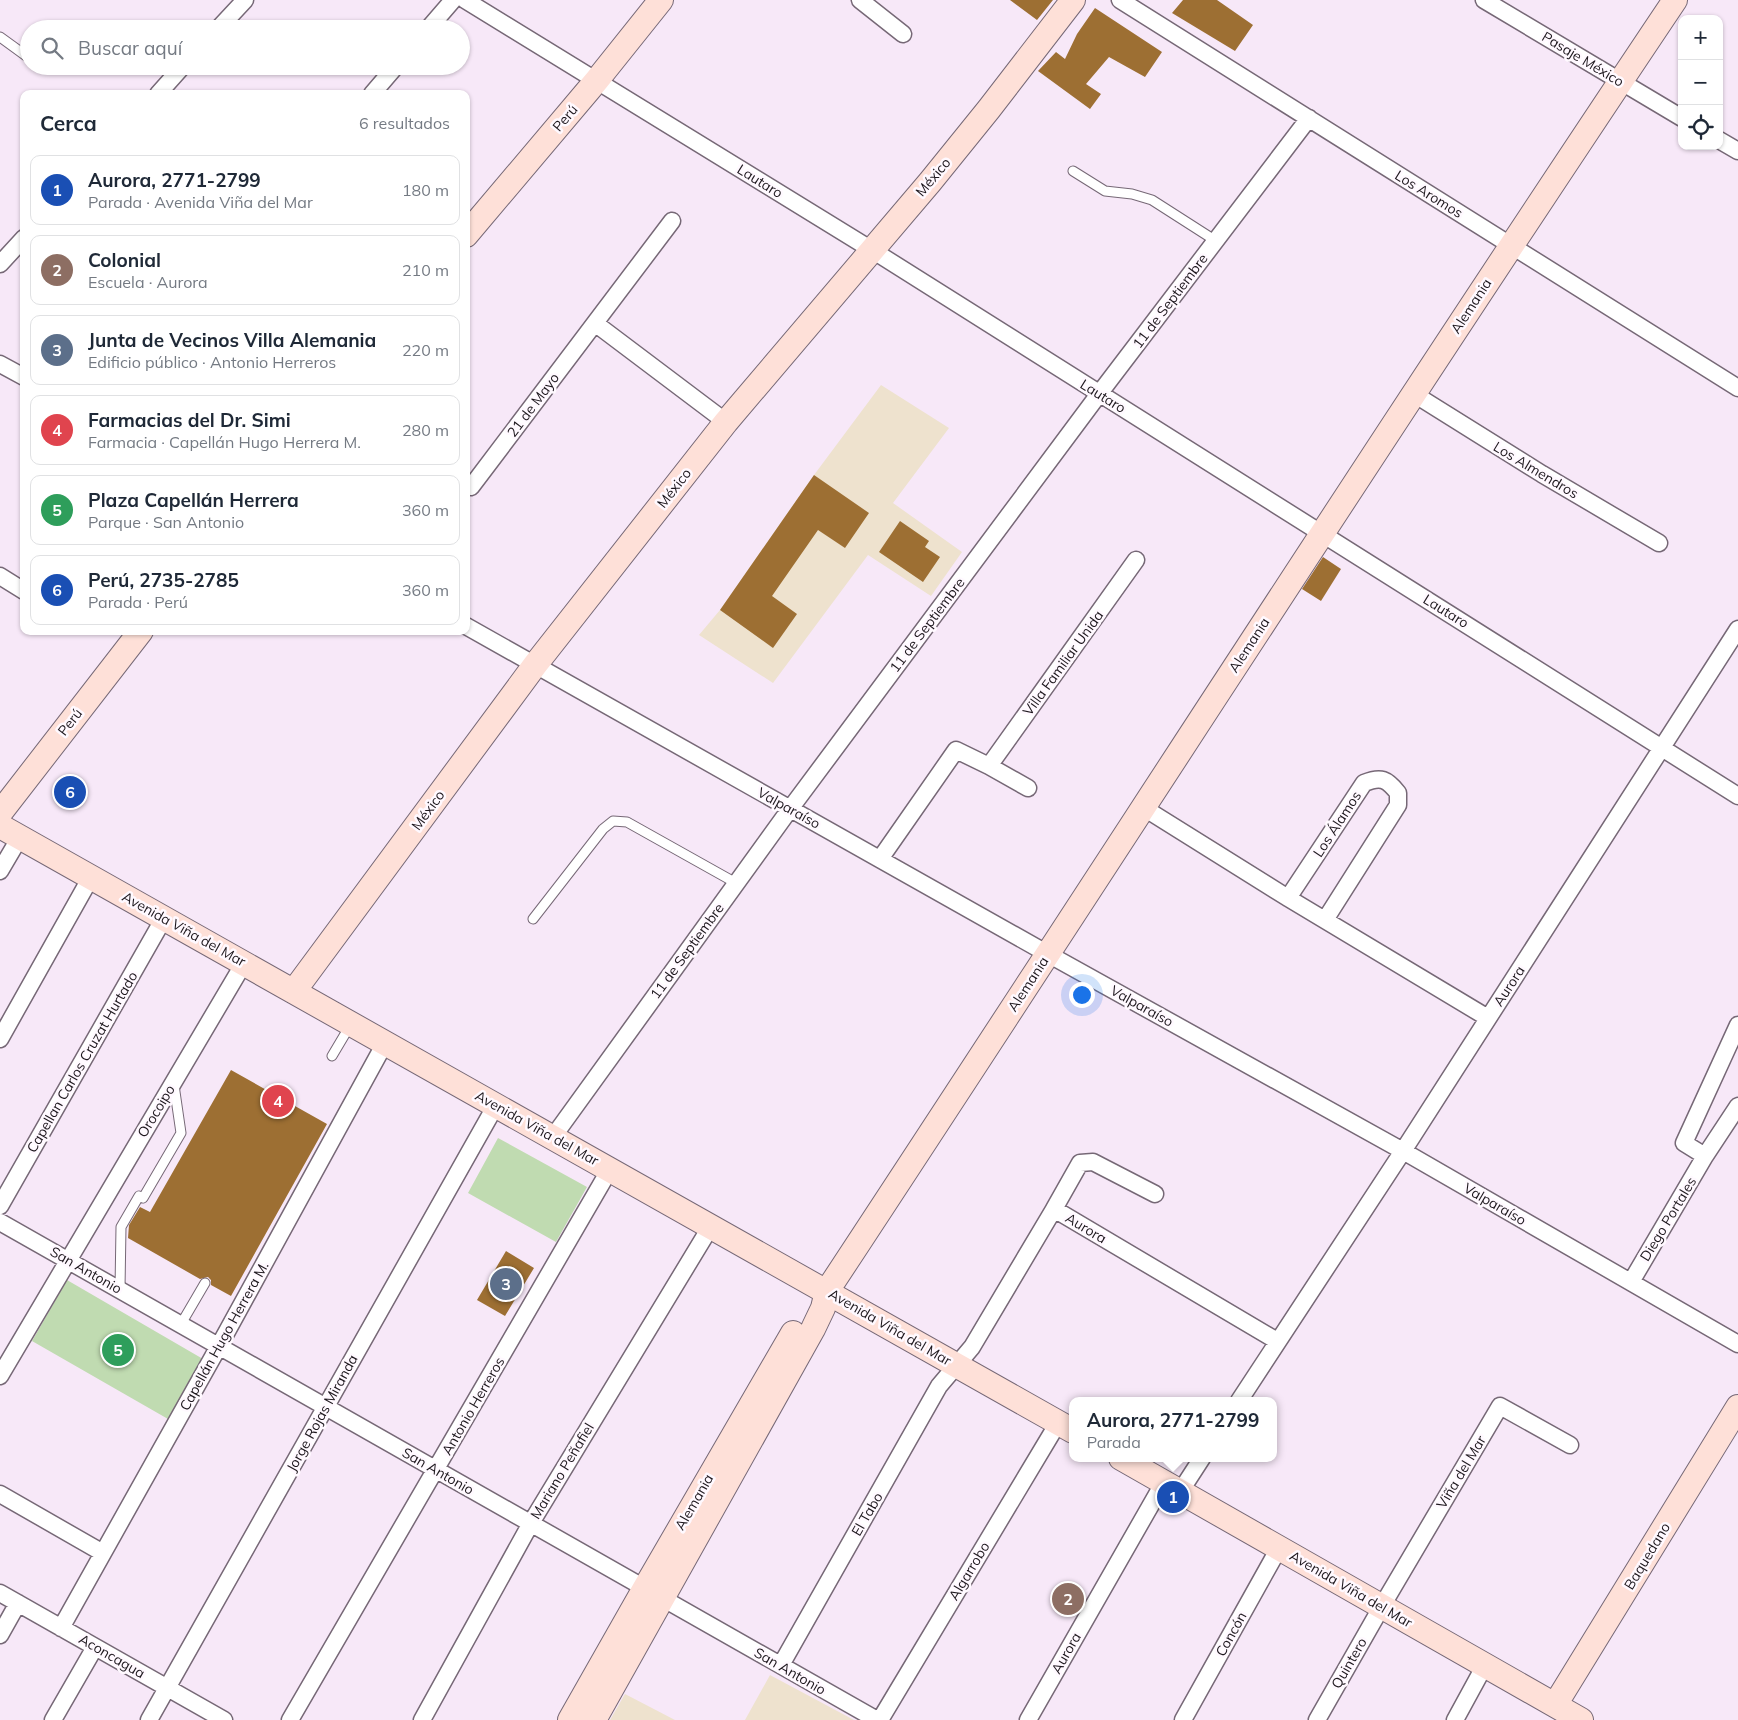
<!DOCTYPE html>
<html lang="es">
<head>
<meta charset="utf-8">
<style>
  body { margin:0; font-family:Mulish,sans-serif; background:#f2f2f3; color:#1f2937 }
  .controls { position:absolute; right:15px; top:15px; display:grid; overflow:hidden; border-radius:10px; box-shadow:0 1px 4px #0004 }
  .controls button { width:45px; height:45px; display:grid; place-items:center; padding:0; border:0; border-bottom:1px solid #e0e1e3; background:#fff; color:#1f2937; font:25px sans-serif }
  .you { position:absolute; left:1081px; top:994px; width:18px; height:18px; margin:-12px; border:4px solid #fff; border-radius:50%; background:#1a73e8; box-shadow:0 0 0 8px #1a73e833 }
  .badge { display:grid; place-items:center; width:32px; height:32px; border-radius:50%; background:#1a73e8; color:#fff; font-size:16px; font-weight:700 }
  .pin { position:absolute; translate:-50% -50%; border:2px solid #fff; box-shadow:0 1px 5px #0006 }
  .popup { position:absolute; left:1069px; top:1397px; width:208px; height:65px; box-sizing:border-box; display:grid; place-content:center; border-radius:10px; background:#fff; filter:drop-shadow(0 1px 4px #0005); font-size:16px; white-space:nowrap; color:#747a83 }
  .popup b { font-size:19px; color:#1f2937 }
  .popup::after { content:''; position:absolute; left:50%; top:100%; margin-left:-10px; border:10px solid transparent; border-top-color:#fff }
  .list { margin:0; padding:0; list-style:none }
  h2 { display:flex; justify-content:space-between; align-items:center; height:65px; margin:0; padding:0 20px; font-size:21px }
  h2 small { font-size:16px; font-weight:400; color:#747a83 }
  .list li { display:grid; grid-template-columns:32px 1fr auto; gap:15px; align-items:center; box-sizing:border-box; height:70px; margin:0 10px 10px; padding:0 10px; border:1px solid #e0e1e3; border-radius:10px }
  .list b { display:block; font-size:19px; white-space:nowrap }
  .list p { margin:0; font-size:16px; white-space:nowrap; color:#747a83 }
  .list em { font-size:16px; font-style:normal; color:#747a83 }
  .icon { flex:none; width:28px; height:28px; fill:none; stroke:currentColor; stroke-width:2; stroke-linecap:round; stroke-linejoin:round }
  .map { position:relative; flex:none; width:1738px; height:1720px; overflow:hidden }
  .search { position:absolute; background:#fff; box-shadow:0 1px 4px #0004; left:20px; top:20px; width:450px; height:55px; display:flex; align-items:center; gap:12px; box-sizing:border-box; padding:0 18px; border-radius:28px; color:#747a83; font-size:19px }
  .panel { position:absolute; background:#fff; box-shadow:0 1px 4px #0004; left:20px; top:90px; width:450px; height:545px; border-radius:10px }
  .map>svg:first-child { display:block }
  .education { fill:#eee2ce }
  .green { fill:#c0dbb1 }
  .building { fill:#9d6f33 }
  .lines { fill:none; stroke-linecap:round; stroke-linejoin:round }
  .lane-casing { stroke:#766876; stroke-width:11 }
  .street-casing { stroke:#766876; stroke-width:19 }
  .secondary-casing { stroke:#766876; stroke-width:26 }
  .lane { stroke:#fff; stroke-width:9 }
  .street { stroke:#fff; stroke-width:16 }
  .secondary { stroke:#fee0d8; stroke-width:24 }
  .labels { text-anchor:middle; dominant-baseline:central; stroke-width:5; stroke-linejoin:round; paint-order:stroke }
  .street-label { font-size:14px; fill:#1d171d; stroke:#fff9ff }
</style>
</head>
<body>
<div class="map">
<svg width="1738" height="1720" viewBox="0 0 1738 1720">
  <rect width="100%" height="100%" fill="#f7e8f8"/>
  <!-- education -->
  <path class="education" d="M881 385 949 428 893 503 962 552 931 596 868 555 773 683 699 635 720 610 814 475Z
    M770 1675 854 1720H745Z
    M625 1694 675 1720H610Z"/>
  <!-- green -->
  <path class="green" d="M498 1138 587 1187 556 1242 468 1193Z
    M67 1280 203 1359 168 1419 32 1341Z"/>
  <!-- building -->
  <path class="building" d="M1010 0H1053L1037 20Z
    M1183 0H1217L1253 25 1235 51 1172 13Z
    M1095 8 1162 52 1145 77 1109 57 1086 84 1101 94 1090 109 1038 71 1056 52 1065 59 1077 34Z
    M814 475 869 513 845 548 818 530 772 596 797 614 773 648 720 610Z
    M900 521 929 541 925 547 940 557 923 582 879 552Z
    M1323 557 1341 569 1321 601 1302 589Z
    M231 1070 327 1124 231 1296 211 1285V1280L208 1277 200 1279 128 1238 129 1225 140 1207 150 1212Z
    M506 1251 534 1268 505 1316 477 1300Z"/>
  <g class="lines">
    <defs>
      <path id="lane" d="M0 37 29 58
        M1073 171 1105 191 1132 194 1152 200 1216 241
        M533 919 603 829 613 821 627 822 736 883
        M332 1056 351 1024
        M120 1289 121 1227 139 1196 143 1198 181 1133 174 1085
        M181 1324 205 1283"/>
      <path id="street" d="M465 0 872 250 1738 796
        M860 0 903 34
        M1120 0 1738 388
        M1484 0 1682 118
        M218 29 245 0
        M428 29 453 0
        M158 94 183 66
        M372 94 396 66
        M1719 140 1738 151
        M0 264 24 238
        M596 324 726 422
        M0 364 24 377
        M1414 394 1542 474 1659 543
        M471 487 672 221
        M0 576 24 591
        M466 626 1048 954 1403 1151 1738 1344
        M989 766 1028 788
        M1144 808 1288 898 1488 1018
        M880 859 956 750 989 766 1136 560
        M0 871 20 837
        M1288 898 1364 783C1381 776 1387 779 1398 793V805L1325 920
        M0 1039 91 877
        M553 1137 790 809 1099 394 1309 118
        M1705 1156 1684 1143 1738 1025
        M0 1206 164 918
        M1054 1209 1080 1163 1093 1162 1155 1194
        M0 1222 877 1720
        M1631 1282 1705 1156 1738 1106
        M0 1376 244 963
        M1239 1401 1403 1151 1738 629
        M1180 1492 1202 1458
        M0 1494 103 1553
        M0 1593 224 1720
        M61 1628 219 1346 385 1043
        M0 1635 18 1603
        M781 1665 939 1386 972 1347 1054 1209 1277 1341
        M53 1720 95 1647
        M149 1720 496 1105
        M290 1720 610 1169
        M422 1720 531 1523 711 1226
        M880 1720 1058 1423
        M1028 1720 1164 1482
        M1183 1720 1279 1548
        M1317 1720 1382 1606 1500 1406 1570 1445
        M1455 1720 1485 1665"/>
      <path id="secondary" d="M466 235 597 80 661 0
        M0 813 141 631
        M0 826 1073 1431
        M294 991 535 665 726 422 930 182 989 109 1073 0
        M1121 1458 1581 1720
        M1555 1705 1738 1407
        M570 1720 645 1588 793 1333
        M594 1720 813 1329 823 1308 827 1291C1110 861 1388 428 1675 0"/>
    </defs>
    <!-- lane casing -->
    <use href="#lane" class="lane-casing"/>
    <!-- street casing -->
    <use href="#street" class="street-casing"/>
    <!-- secondary casing -->
    <use href="#secondary" class="secondary-casing"/>
    <!-- lane -->
    <use href="#lane" class="lane"/>
    <!-- street -->
    <use href="#street" class="street"/>
    <!-- secondary -->
    <use href="#secondary" class="secondary"/>
  </g>
  <g class="labels">
    <!-- street labels -->
    <g class="street-label">
      <text transform="translate(1583 59) rotate(31)">Pasaje México</text>
      <text transform="translate(565 118) rotate(-50)">Perú</text>
      <text transform="translate(933 177) rotate(-50)">México</text>
      <text transform="translate(760 181) rotate(32)">Lautaro</text>
      <text transform="translate(1429 194) rotate(32)">Los Aromos</text>
      <text transform="translate(1170 301) rotate(-53)">11 de Septiembre</text>
      <text transform="translate(1471 306) rotate(-57)">Alemania</text>
      <text transform="translate(1103 396) rotate(32)">Lautaro</text>
      <text transform="translate(533 405) rotate(-53)">21 de Mayo</text>
      <text transform="translate(1536 470) rotate(31)">Los Almendros</text>
      <text transform="translate(674 488) rotate(-52)">México</text>
      <text transform="translate(1446 611) rotate(32)">Lautaro</text>
      <text transform="translate(927 625) rotate(-53)">11 de Septiembre</text>
      <text transform="translate(1249 645) rotate(-57)">Alemania</text>
      <text transform="translate(1063 663) rotate(-54)">Villa Familiar Unida</text>
      <text transform="translate(70 722) rotate(-52)">Perú</text>
      <text transform="translate(789 808) rotate(29)">Valparaíso</text>
      <text transform="translate(428 810) rotate(-54)">México</text>
      <text transform="translate(1337 824) rotate(-57)">Los Álamos</text>
      <text transform="translate(184 929) rotate(29)">Avenida Viña del Mar</text>
      <text transform="translate(687 951) rotate(-54)">11 de Septiembre</text>
      <text transform="translate(1028 984) rotate(-57)">Alemania</text>
      <text transform="translate(1509 986) rotate(-57)">Aurora</text>
      <text transform="translate(1142 1006) rotate(29)">Valparaíso</text>
      <text transform="translate(82 1062) rotate(-60)">Capellan Carlos Cruzat Hurtado</text>
      <text transform="translate(156 1111) rotate(-59)">Orocoipo</text>
      <text transform="translate(537 1128) rotate(29)">Avenida Viña del Mar</text>
      <text transform="translate(1495 1204) rotate(30)">Valparaíso</text>
      <text transform="translate(1668 1219) rotate(-59)">Diego Portales</text>
      <text transform="translate(1086 1228) rotate(31)">Aurora</text>
      <text transform="translate(86 1270) rotate(30)">San Antonio</text>
      <text transform="translate(890 1327) rotate(30)">Avenida Viña del Mar</text>
      <text transform="translate(224 1336) rotate(-61)">Capellán Hugo Herrera M.</text>
      <text transform="translate(473 1406) rotate(-60)">Antonio Herreros</text>
      <text transform="translate(322 1413) rotate(-61)">Jorge Rojas Miranda</text>
      <text transform="translate(438 1471) rotate(30)">San Antonio</text>
      <text transform="translate(562 1471) rotate(-59)">Mariano Peñafiel</text>
      <text transform="translate(1461 1472) rotate(-59)">Viña del Mar</text>
      <text transform="translate(694 1502) rotate(-60)">Alemania</text>
      <text transform="translate(867 1514) rotate(-60)">El Tabo</text>
      <text transform="translate(1647 1556) rotate(-59)">Baquedano</text>
      <text transform="translate(969 1571) rotate(-59)">Algarrobo</text>
      <text transform="translate(1351 1589) rotate(30)">Avenida Viña del Mar</text>
      <text transform="translate(1231 1634) rotate(-61)">Concón</text>
      <text transform="translate(1066 1653) rotate(-60)">Aurora</text>
      <text transform="translate(112 1656) rotate(30)">Aconcagua</text>
      <text transform="translate(1349 1663) rotate(-60)">Quintero</text>
      <text transform="translate(790 1671) rotate(30)">San Antonio</text>
    </g>
  </g>
</svg>
<div class="controls">
<button>+</button>
<button>−</button>
<button><svg class="icon" aria-label="locate" viewBox="0 0 24 24"><circle cx="12" cy="12" r="6"/><path d="M12 2v4M12 18v4M2 12h4M18 12h4"/></svg></button>
</div>
<div class="you"></div>
<div class="pin badge" style="left:1173px;top:1497px;background:#1a4fb4">1</div>
<div class="popup"><b>Aurora, 2771-2799</b>Parada</div>
<div class="pin badge" style="left:1068px;top:1599px;background:#8d6e63">2</div>
<div class="pin badge" style="left:506px;top:1284px;background:#5c6f8a">3</div>
<div class="pin badge" style="left:278px;top:1101px;background:#e0444e">4</div>
<div class="pin badge" style="left:118px;top:1350px;background:#2e9e5b">5</div>
<div class="pin badge" style="left:70px;top:792px;background:#1a4fb4">6</div>
<div class="search"><svg class="icon" aria-label="search" viewBox="0 0 24 24"><circle cx="10" cy="10" r="6"/><path d="M15 15l6 6"/></svg>Buscar aquí</div>
<section class="panel">
<h2>Cerca<small>6 resultados</small></h2>
<ul class="list">
<li><span class="badge" style="background:#1a4fb4">1</span><div><b>Aurora, 2771-2799</b><p>Parada · Avenida Viña del Mar</p></div><em>180 m</em></li>
<li><span class="badge" style="background:#8d6e63">2</span><div><b>Colonial</b><p>Escuela · Aurora</p></div><em>210 m</em></li>
<li><span class="badge" style="background:#5c6f8a">3</span><div><b>Junta de Vecinos Villa Alemania</b><p>Edificio público · Antonio Herreros</p></div><em>220 m</em></li>
<li><span class="badge" style="background:#e0444e">4</span><div><b>Farmacias del Dr. Simi</b><p>Farmacia · Capellán Hugo Herrera M.</p></div><em>280 m</em></li>
<li><span class="badge" style="background:#2e9e5b">5</span><div><b>Plaza Capellán Herrera</b><p>Parque · San Antonio</p></div><em>360 m</em></li>
<li><span class="badge" style="background:#1a4fb4">6</span><div><b>Perú, 2735-2785</b><p>Parada · Perú</p></div><em>360 m</em></li>
</ul>
</section>
</div>
</body>
</html>
